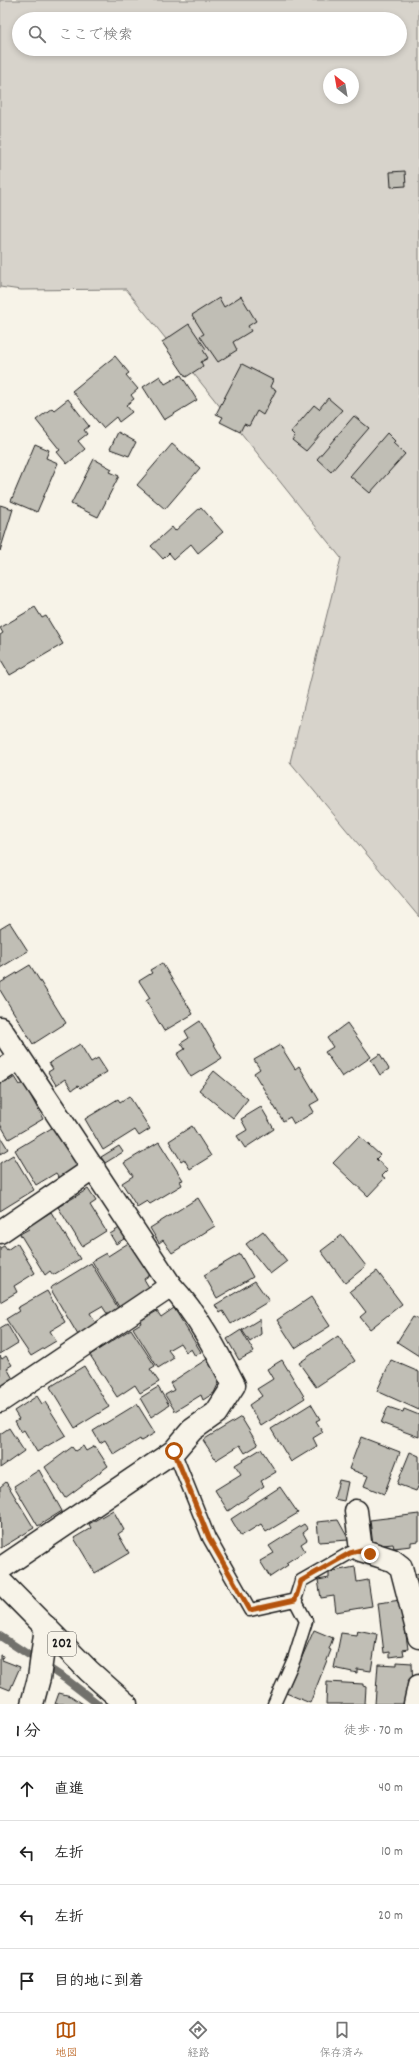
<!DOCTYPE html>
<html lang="ja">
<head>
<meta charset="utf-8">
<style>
  body { margin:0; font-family:Dekko,"Klee One",sans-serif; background:#f6f6f6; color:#222 }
  .compass { position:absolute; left:323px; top:68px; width:36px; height:36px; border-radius:50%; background:#fff; box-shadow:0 2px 6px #0003; rotate:329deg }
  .stop { position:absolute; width:12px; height:12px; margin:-9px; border:3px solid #b45309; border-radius:50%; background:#fff }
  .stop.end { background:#b45309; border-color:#fff; box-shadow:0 1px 4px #0008 }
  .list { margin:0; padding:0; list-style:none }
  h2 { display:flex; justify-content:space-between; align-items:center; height:52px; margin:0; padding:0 16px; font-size:17px }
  h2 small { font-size:13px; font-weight:400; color:#767676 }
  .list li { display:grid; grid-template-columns:26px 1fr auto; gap:12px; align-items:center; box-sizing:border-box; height:64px; padding:0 16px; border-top:1px solid #e0e0e0 }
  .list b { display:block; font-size:15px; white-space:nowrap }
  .list em { font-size:13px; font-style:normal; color:#767676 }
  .icon { flex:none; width:22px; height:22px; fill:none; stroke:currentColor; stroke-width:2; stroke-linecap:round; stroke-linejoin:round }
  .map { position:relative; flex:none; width:419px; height:1704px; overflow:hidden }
  .search { position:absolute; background:#fff; box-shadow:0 2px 6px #0003; left:12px; right:12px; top:12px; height:44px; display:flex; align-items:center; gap:10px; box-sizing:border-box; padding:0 14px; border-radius:22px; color:#767676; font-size:15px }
  .sheet { height:308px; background:#fff }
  nav { display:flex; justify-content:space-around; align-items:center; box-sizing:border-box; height:56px; border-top:1px solid #e0e0e0; background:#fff; font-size:11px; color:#767676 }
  nav a { display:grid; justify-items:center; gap:2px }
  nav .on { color:#b45309 }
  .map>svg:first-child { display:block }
  .green { fill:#d7d3cb; stroke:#7a7874; fill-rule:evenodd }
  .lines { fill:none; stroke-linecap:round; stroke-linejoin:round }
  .stream { stroke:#72716c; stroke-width:8 }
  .building { fill:#c0beb5; stroke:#1c1c1c }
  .service-casing { stroke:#1c1c1c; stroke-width:15 }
  .minor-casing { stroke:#1c1c1c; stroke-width:25 }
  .trunk-casing { stroke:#1c1c1c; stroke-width:25 }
  .service { stroke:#f7f3e8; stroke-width:12 }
  .minor { stroke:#f7f3e8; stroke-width:22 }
  .trunk { stroke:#f7f3e8; stroke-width:22 }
  .route { stroke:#b45309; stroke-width:5 }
  .labels { text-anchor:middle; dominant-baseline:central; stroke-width:4; stroke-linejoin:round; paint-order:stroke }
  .shield { fill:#f7f3e8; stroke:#5e5c59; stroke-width:1 }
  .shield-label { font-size:14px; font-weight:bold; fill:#1c1c1c }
</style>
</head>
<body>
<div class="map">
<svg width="419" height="1704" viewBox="0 0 419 1704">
  <rect width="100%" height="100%" fill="#f7f3e8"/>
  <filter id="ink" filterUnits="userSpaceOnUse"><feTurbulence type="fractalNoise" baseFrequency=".025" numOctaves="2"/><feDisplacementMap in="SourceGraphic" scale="8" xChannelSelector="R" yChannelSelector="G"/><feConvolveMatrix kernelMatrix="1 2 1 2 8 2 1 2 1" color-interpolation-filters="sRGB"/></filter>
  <g filter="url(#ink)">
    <!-- green -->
    <path class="green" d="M0 0H419V917L290 762 341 558 126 289 21 290 0 287ZM19 19H400V49H19ZM329 74H353V98H329Z"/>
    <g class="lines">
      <!-- stream -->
      <path class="stream" d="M0 1636 67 1680 98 1704"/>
    </g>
    <!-- building -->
    <path class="building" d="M405 171 406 186 391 187 390 172Z
      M241 296 256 321 248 326 251 331 233 342 237 350 218 362 200 336 204 334 192 315 219 298 224 307Z
      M189 324 206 349 203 350 208 358 201 362 203 366 186 377 162 342Z
      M115 356 129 373 126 375 138 389 131 395 134 399 126 405 132 412 119 422 116 417 103 428 72 391Z
      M242 364 273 380 270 387 276 390 263 415 257 411 249 426 244 424 240 432 220 422 223 417 216 414Z
      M181 375 197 400 164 420 143 387 160 376 165 384Z
      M328 398 342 410 306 451 292 440 295 436 291 432 314 405 319 409Z
      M68 399 89 426 84 430 87 434 78 441 85 449 67 464 57 452 60 450 36 420 52 408 54 410Z
      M354 416 369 428 331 472 317 459Z
      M118 432 136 442 129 456 110 449Z
      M387 433 395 441 393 443 405 454 370 493 350 476Z
      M35 444 49 450 46 458 58 463 37 512 11 501Z
      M172 444 200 468 165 509 137 485Z
      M94 459 112 469 110 472 119 476 98 517 71 504Z
      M0 505 13 509 0 551Z
      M201 507 223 532 198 553 191 544 174 559 169 553 163 559 151 546 172 527 175 531Z
      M35 607 42 618 46 616 63 644 10 675 0 658V635L3 633 0 628Z
      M10 923 28 951 0 968V929Z
      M162 963 193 1014 164 1031 146 1001 150 998 139 981 152 973 150 970Z
      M30 965 66 1023 33 1044 0 990V983Z
      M200 1021 222 1058 191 1077 177 1054 185 1049 181 1043 189 1038 185 1031Z
      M347 1023 371 1057 342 1077 325 1052 333 1047 327 1038Z
      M80 1044 91 1062 98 1058 107 1072 80 1088 78 1086 72 1090 65 1079 56 1085 48 1072 53 1069 49 1063Z
      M280 1045 295 1069 299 1066 319 1100 310 1105 314 1112 294 1124 290 1117 283 1121 254 1073 260 1069 254 1060Z
      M380 1054 389 1069 380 1075 371 1060Z
      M214 1071 248 1099 233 1118 199 1090Z
      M15 1077 20 1085 24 1083 43 1119 9 1139 0 1124V1082L7 1078 9 1081Z
      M129 1096 150 1129 139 1136 135 1130 103 1150 85 1119 118 1099 120 1102Z
      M261 1107 274 1129 245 1148 237 1136 247 1130 241 1119Z
      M55 1126 80 1167 60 1179 56 1173 36 1185 15 1150Z
      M192 1126 211 1156 190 1169 184 1159 181 1161 169 1141Z
      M0 1136 8 1149 0 1154Z
      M359 1136 380 1155 376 1159 388 1170 382 1176 385 1178 368 1196 333 1163Z
      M159 1142 183 1180 180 1181 182 1185 150 1204 147 1201 137 1207 122 1183 133 1176 124 1163Z
      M119 1146 123 1152 105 1163 101 1157Z
      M13 1155 34 1190 0 1211V1163Z
      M88 1189 96 1201 90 1205 106 1231 82 1246 58 1207Z
      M198 1198 215 1226 172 1253 163 1240 159 1243 150 1228Z
      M51 1212 80 1259 53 1275 50 1271 45 1275 20 1234 29 1229 28 1226Z
      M121 1227 127 1237 116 1244 110 1234Z
      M263 1231 287 1261 270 1274 246 1244Z
      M342 1235 366 1266 345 1283 321 1251Z
      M130 1242 150 1275 144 1279 150 1289 119 1307 92 1261 106 1253 108 1256Z
      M17 1243 35 1273 14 1286 17 1292 0 1302V1248L4 1246 7 1250Z
      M240 1254 253 1277 217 1298 204 1275Z
      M91 1263 118 1308 108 1315 102 1306 90 1313 96 1324 78 1335 50 1288Z
      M377 1271 402 1304 370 1329 360 1317 366 1312 350 1291Z
      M255 1281 269 1301 231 1324 223 1311 220 1313 215 1305Z
      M47 1291 65 1322 50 1331 56 1341 31 1356 6 1319 19 1311 17 1308Z
      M311 1297 330 1326 295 1348 277 1320Z
      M174 1308 201 1352 195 1356 191 1349 186 1352 180 1343 168 1350 174 1358 158 1368 133 1328 141 1323 140 1321 157 1311 161 1317Z
      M413 1317 419 1320V1356L397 1342Z
      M260 1319 261 1334 250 1342 242 1330Z
      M7 1324 18 1343 0 1354V1328Z
      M131 1329 155 1366 150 1369 159 1382 140 1393 135 1385 117 1397 90 1355Z
      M241 1330 254 1352 239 1360 227 1339Z
      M338 1336 355 1361 316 1387 299 1363Z
      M0 1356 2 1359 6 1356 12 1365 7 1368 13 1379 0 1387Z
      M207 1359 220 1380 214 1393 203 1400 201 1395 175 1411 165 1395 174 1390 170 1383Z
      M282 1360 305 1398 261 1426 249 1405 262 1396 257 1389 273 1379 267 1369Z
      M391 1360 419 1372V1410L377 1391Z
      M84 1366 109 1407 75 1428 50 1387Z
      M158 1387 169 1405 151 1417 140 1398Z
      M37 1396 42 1404 45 1402 66 1435 37 1452 24 1430 21 1432 15 1421 19 1419 14 1411Z
      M137 1404 155 1433 141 1441 140 1439 114 1455 105 1440 100 1443 93 1431Z
      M311 1404 320 1419 316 1421 323 1432 313 1438 317 1446 291 1462 271 1429Z
      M388 1407 403 1412 404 1409 419 1415V1437L381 1423Z
      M241 1417 258 1445 245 1453 240 1445 216 1460 203 1440Z
      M9 1428 24 1451 0 1468V1434Z
      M361 1437 400 1452 384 1494 364 1486 368 1476 349 1469Z
      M83 1446 86 1451 95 1446 108 1466 65 1498 45 1467 72 1447 75 1451Z
      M261 1449 276 1472 261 1481 264 1486 228 1511 215 1490 241 1474 235 1465Z
      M410 1452 419 1456V1485L416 1491 397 1484Z
      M39 1470 62 1511 38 1526 14 1486Z
      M339 1480 348 1482 344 1501 334 1499Z
      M6 1482 34 1528 1 1548 0 1487Z
      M280 1487 298 1513 266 1532 261 1524 241 1536 231 1519Z
      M113 1510 124 1530 118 1534 129 1553 95 1573 74 1538 91 1528 89 1524Z
      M419 1514V1541L411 1542V1546L394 1548 393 1544 373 1546 370 1520Z
      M338 1520 349 1540 319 1542 317 1522Z
      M304 1524 308 1529 303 1533 307 1540 301 1544 305 1551 286 1563 288 1565 270 1577 260 1561 274 1553 269 1546Z
      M355 1567 357 1582 368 1580 372 1606 336 1612 334 1596 321 1598 318 1580 329 1578V1572Z
      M419 1573V1588L414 1575Z
      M401 1600 408 1649 403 1650 404 1655 390 1657V1652L384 1653 378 1603Z
      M314 1630 333 1638 329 1649 331 1650 310 1703 286 1693Z
      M357 1630 377 1634 371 1671 357 1669V1673L334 1668 341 1633 356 1635Z
      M0 1655 3 1656 2 1660 20 1667 10 1690 0 1686Z
      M397 1662 412 1663 413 1691 407 1704H375L378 1664 397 1665Z
      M327 1682 363 1684V1686L366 1687 365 1704H326Z
      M59 1693 71 1696 83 1704H55Z"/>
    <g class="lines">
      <defs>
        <path id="service" d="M174 1451 209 1538 250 1610 295 1600 301 1581 350 1553 361 1550
          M274 1704 294 1659 306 1621 295 1600"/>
        <path id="minor" d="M0 1028 171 1286C198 1315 216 1350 234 1385L216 1413 192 1430 174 1451 0 1569
          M0 1071 20 1058
          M0 1232 94 1168
          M0 1401 171 1286
          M356 1511 361 1550 392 1560 401 1567 419 1637
          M32 1704 39 1678 46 1627
          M415 1704 419 1686"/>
        <path id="trunk" d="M0 1581 89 1671 126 1704"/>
      </defs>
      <!-- service casing -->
      <use href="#service" class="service-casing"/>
      <!-- minor casing -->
      <use href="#minor" class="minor-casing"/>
      <!-- trunk casing -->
      <use href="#trunk" class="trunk-casing"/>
      <!-- service -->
      <use href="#service" class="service"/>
      <!-- minor -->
      <use href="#minor" class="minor"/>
      <!-- trunk -->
      <use href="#trunk" class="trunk"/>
    </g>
  </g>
  <g class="lines" filter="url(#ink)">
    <!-- route -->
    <path class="route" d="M174 1451 209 1538 250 1610 295 1600 301 1581 350 1553 361 1550 370 1554"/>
  </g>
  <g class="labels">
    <!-- shield labels -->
    <rect class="shield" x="48" y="1632" width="28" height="24" rx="3"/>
    <g class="shield-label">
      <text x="62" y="1644">202</text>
    </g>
  </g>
</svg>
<svg class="compass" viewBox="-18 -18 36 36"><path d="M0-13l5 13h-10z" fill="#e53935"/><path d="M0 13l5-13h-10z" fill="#767676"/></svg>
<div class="stop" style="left:174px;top:1451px"></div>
<div class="stop end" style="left:370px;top:1554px"></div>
<div class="search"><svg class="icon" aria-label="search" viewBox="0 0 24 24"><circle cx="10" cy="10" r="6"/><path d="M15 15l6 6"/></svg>ここで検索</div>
</div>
<section class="sheet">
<h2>1 分<small>徒歩 · 70 m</small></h2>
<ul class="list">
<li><svg class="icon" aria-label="ahead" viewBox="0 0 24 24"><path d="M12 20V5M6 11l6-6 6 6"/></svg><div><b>直進</b></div><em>40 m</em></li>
<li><svg class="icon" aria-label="left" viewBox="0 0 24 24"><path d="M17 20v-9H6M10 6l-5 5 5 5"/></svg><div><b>左折</b></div><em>10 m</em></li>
<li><svg class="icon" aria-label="left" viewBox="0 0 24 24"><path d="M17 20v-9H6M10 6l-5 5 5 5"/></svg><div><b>左折</b></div><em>20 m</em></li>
<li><svg class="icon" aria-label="arrive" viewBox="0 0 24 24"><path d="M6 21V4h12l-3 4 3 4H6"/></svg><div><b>目的地に到着</b></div></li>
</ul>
</section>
<nav>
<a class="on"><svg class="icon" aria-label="map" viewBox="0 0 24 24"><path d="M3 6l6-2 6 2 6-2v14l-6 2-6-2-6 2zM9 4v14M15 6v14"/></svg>地図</a>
<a><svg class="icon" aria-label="directions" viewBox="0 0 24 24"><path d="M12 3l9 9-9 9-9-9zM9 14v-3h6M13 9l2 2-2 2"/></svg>経路</a>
<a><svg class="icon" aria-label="saved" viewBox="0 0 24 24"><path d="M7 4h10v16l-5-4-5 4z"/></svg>保存済み</a>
</nav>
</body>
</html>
